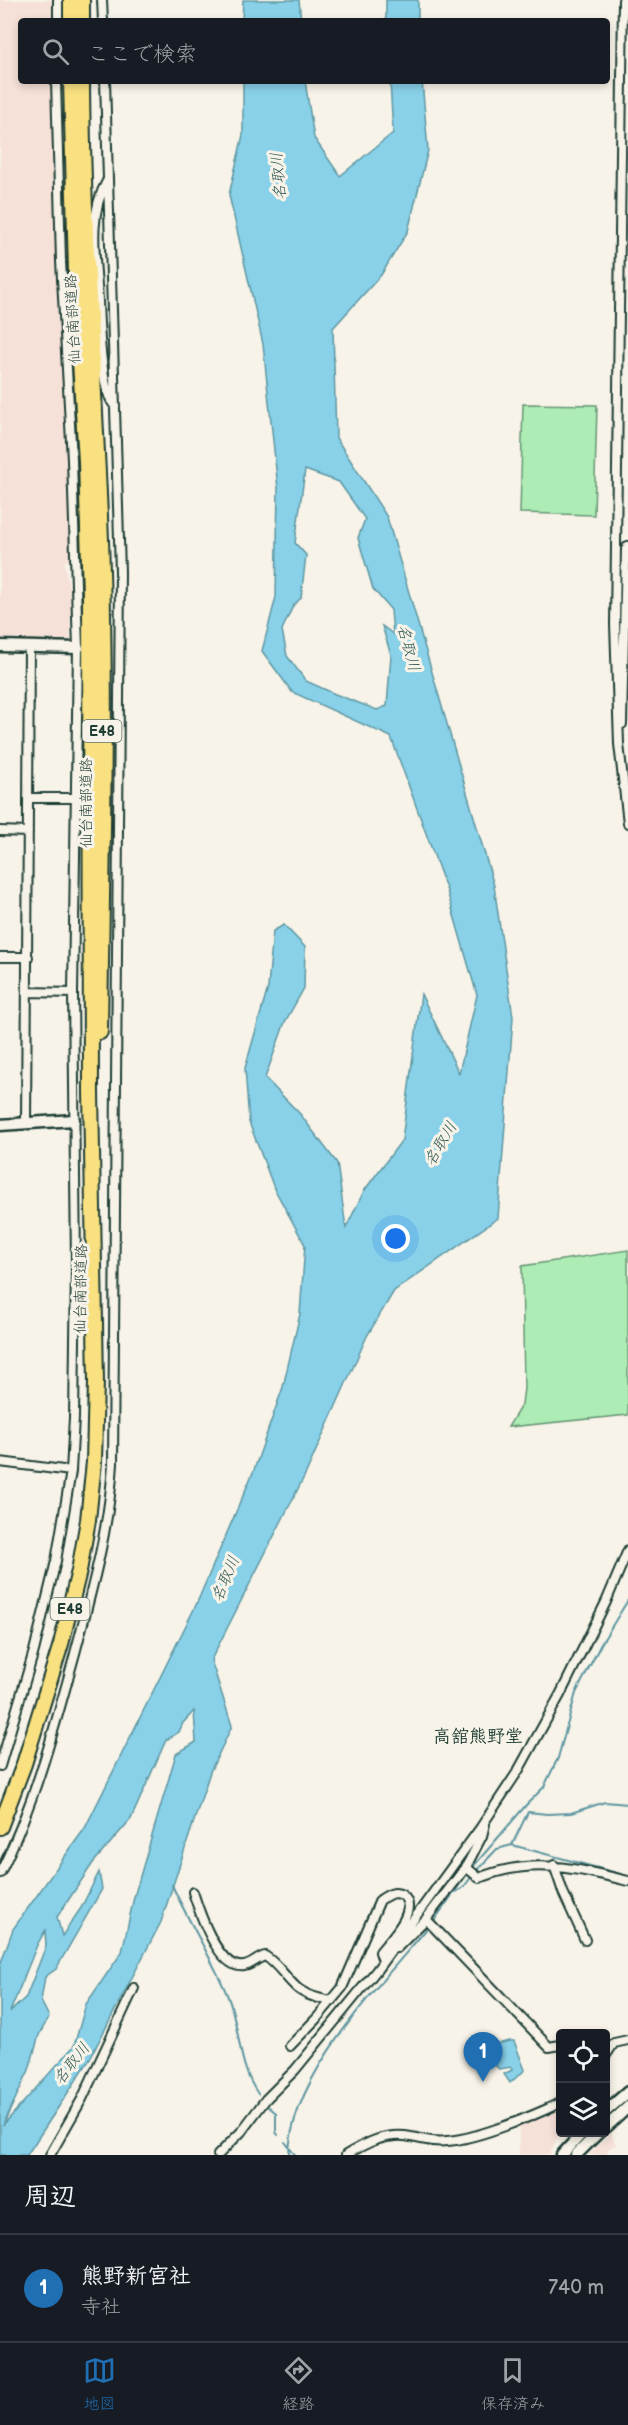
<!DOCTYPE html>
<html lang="ja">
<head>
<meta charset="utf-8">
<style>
  body { margin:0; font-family:"Balsamiq Sans","Klee One",sans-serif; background:#242831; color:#f1f3f6 }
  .controls { position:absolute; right:18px; bottom:18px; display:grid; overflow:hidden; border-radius:6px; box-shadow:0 3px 9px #0003 }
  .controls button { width:54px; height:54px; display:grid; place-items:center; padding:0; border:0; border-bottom:2px solid #363941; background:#171b24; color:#f1f3f6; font:30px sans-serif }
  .you { position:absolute; left:396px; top:1239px; width:21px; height:21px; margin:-15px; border:4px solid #fff; border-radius:50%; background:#1a73e8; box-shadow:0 0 0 9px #1a73e833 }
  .badge { display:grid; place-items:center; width:39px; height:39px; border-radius:50%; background:#1f6fb2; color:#fff; font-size:20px; font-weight:700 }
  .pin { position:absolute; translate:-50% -50px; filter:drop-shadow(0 2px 3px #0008) }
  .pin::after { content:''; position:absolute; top:32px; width:21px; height:18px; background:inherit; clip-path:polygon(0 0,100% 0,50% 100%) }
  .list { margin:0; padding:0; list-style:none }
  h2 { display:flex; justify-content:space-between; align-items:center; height:78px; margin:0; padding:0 24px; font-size:26px }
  h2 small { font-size:20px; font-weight:400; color:#9ea1a6 }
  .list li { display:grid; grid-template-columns:39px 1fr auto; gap:18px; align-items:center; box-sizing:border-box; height:108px; padding:0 24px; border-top:2px solid #363941 }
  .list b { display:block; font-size:22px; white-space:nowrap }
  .list p { margin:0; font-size:20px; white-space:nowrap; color:#9ea1a6 }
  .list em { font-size:20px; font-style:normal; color:#9ea1a6 }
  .icon { flex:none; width:33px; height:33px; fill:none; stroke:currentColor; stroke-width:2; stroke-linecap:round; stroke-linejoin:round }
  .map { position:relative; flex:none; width:628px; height:2155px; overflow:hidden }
  .search { position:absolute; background:#171b24; box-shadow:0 3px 9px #0003; left:18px; right:18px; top:18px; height:66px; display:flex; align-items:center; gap:15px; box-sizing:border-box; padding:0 21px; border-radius:6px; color:#9ea1a6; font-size:22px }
  .sheet { height:186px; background:#171b24 }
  nav { display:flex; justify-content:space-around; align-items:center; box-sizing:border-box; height:84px; border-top:2px solid #363941; background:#171b24; font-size:16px; color:#9ea1a6 }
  nav a { display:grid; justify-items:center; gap:3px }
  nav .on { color:#1f6fb2 }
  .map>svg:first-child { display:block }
  .built { fill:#f6e1d8 }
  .green { fill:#adedb5; stroke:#669574; stroke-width:1.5 }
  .water { fill:#88d1e9; stroke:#5e96a1; stroke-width:1.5; fill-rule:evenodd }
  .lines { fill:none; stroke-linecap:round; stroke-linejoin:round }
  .stream { stroke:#5e96a1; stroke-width:2 }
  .street-casing { stroke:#1f3d34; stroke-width:12 }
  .secondary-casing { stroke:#1f3d34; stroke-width:15 }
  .highway-casing { stroke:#1f3d34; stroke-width:18 }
  .street { stroke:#f7f3e8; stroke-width:8 }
  .secondary { stroke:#f7f3e8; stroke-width:10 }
  .highway { stroke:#f9e181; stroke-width:14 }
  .labels { text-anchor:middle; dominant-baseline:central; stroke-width:6; stroke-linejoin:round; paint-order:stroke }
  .shield { fill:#f7f3e8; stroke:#60746a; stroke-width:1.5 }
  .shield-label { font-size:14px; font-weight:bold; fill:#1f3d34 }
  .street-label { font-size:15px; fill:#1f3d34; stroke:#f7f3e8 }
  .water-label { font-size:16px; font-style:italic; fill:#345b58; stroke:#f7f3e8 }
  .quarter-label { font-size:18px; font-weight:bold; fill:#1f3d34; stroke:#f7f3e8 }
</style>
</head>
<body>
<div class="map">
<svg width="628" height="2155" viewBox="0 0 628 2155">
  <rect width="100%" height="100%" fill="#f7f3e8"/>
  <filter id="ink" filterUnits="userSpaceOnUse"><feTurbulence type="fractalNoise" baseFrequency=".0167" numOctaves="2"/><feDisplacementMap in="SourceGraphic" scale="12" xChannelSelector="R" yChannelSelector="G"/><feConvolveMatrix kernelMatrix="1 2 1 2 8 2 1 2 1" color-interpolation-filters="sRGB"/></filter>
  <g filter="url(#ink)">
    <!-- built -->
    <path class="built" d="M0 0H55V21H21V81H52L72 560 64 561 73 606V614L70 615V640L0 638Z
      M560 2107V2132L550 2154 519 2155V2126Z
      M611 2133 616 2145 608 2149 607 2155H588Z"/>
    <!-- green -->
    <path class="green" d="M523 404 597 405 594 515 520 513Z
      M628 1250V1415L508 1427 522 1404 524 1388 522 1266Z"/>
    <!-- water -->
    <path class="water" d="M243 0H299L301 21H242Z
      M386 0H418V21H386Z
      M243 81H305L314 138 340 176 393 133 390 81H422L428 150 408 231 381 275 333 328 336 438 387 517 494 886 513 1017 498 1218 394 1291 367 1336 306 1473 211 1660 232 1726 210 1772 161 1922 88 2062 27 2155H0V1965L13 1929 85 1828 196 1605 254 1470 283 1387 300 1314 305 1245 274 1188 249 1122 245 1068 268 988 273 931 284 925 305 947 304 988 285 1022 265 1078 300 1114 337 1163 346 1228 364 1191 402 1140 421 994 459 1073 477 995 447 891 391 737 292 692 262 651 276 597 278 489 263 344 229 195 243 135ZM305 470 339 482 365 519 358 538 373 589 391 610 393 634 382 626 391 655 387 706 377 710 335 694 306 681 287 656 282 630 293 606 301 598 306 555 295 543ZM194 1711 196 1742 176 1754 134 1897 122 1952 86 2004 74 2046 3 2125 29 2070 39 2035 49 2017 41 2001 45 1977 56 1969 102 1889 99 1872 81 1908 62 1936 57 1917 93 1863 131 1819 166 1740 179 1732 183 1723ZM45 1931 46 1946 26 1997 10 2012 37 1945Z
      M510 2041H514L525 2070 510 2083 504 2074 512 2070 511 2067 499 2069 495 2065 493 2048 497 2044Z"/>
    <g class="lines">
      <!-- stream -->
      <path class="stream" d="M512 1845 528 1812 547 1814 571 1813 605 1802 628 1804
        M472 1868 527 1804 544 1787 558 1758 576 1693 601 1644 628 1600
        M476 1871 497 1849 512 1845 628 1876
        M172 1885C189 1923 212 1958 228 1997 241 2030 237 2064 258 2094
        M456 1892 463 1888 472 1876
        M433 1922 468 1873
        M269 2107 276 2113V2132L278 2135
        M285 2142 295 2155
        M289 2155C290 2076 380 1985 429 1926"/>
      <defs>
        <path id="street" d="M102 0 103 21
          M623 0 615 624 619 744 628 823
          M58 21V0
          M95 300H98C99 322 100 392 115 406
          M98 300C96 262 87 215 107 181
          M622 724 626 549 628 546
          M28 798H76
          M0 831 28 832
          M0 957H28
          M28 992 73 993
          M26 1124 29 647
          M0 1462 71 1471
          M0 1766 34 1651 56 1561 71 1471 74 1418 76 1264 73 993 78 648 72 460 61 261 56 81
          M485 1824 482 1836 466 1867 479 1878C531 1857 576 1868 628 1881
          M554 1865 563 1892 585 1940
          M466 1867 426 1919 549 2047 560 2045
          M0 1873C34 1805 54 1730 74 1657 91 1593 109 1530 113 1464L120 572 105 81
          M193 1892C199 1911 218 1970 244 1966 252 1965 257 1958 265 1956 278 1964 284 1976 296 1987 304 1995 320 1999 332 2001
          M397 1948 426 1919
          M290 2046 317 2018 342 1988 380 1900C386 1896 394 1890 402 1895 421 1909 389 1940 380 1952L383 1961
          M606 2055 614 2043 628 2040
          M50 2155 82 2099 134 1988
          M218 2155 241 2132 266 2099 295 2070 376 1971 481 1827 518 1771 560 1695 606 1602 628 1550
          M346 2155C366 2143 386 2132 411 2137 424 2139 433 2143 447 2141 477 2139 533 2116 560 2103"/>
        <path id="secondary" d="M0 646 78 648
          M0 1125 74 1120
          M606 2111 628 2092
          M606 2127 628 2107
          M562 2155 583 2132
          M576 2155 599 2132"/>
        <path id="highway" d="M71 21V0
          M82 21V0
          M82 81C83 234 95 387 101 540 107 704 102 869 100 1032
          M0 1827 24 1764 61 1644 79 1571 88 1520 94 1462 96 1382 91 1092 90 595 86 462 77 310 71 81"/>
      </defs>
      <!-- street casing -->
      <use href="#street" class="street-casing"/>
      <!-- secondary casing -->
      <use href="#secondary" class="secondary-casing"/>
      <!-- highway casing -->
      <use href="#highway" class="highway-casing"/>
      <!-- street -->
      <use href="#street" class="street"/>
      <!-- secondary -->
      <use href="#secondary" class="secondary"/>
      <!-- highway -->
      <use href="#highway" class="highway"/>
    </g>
  </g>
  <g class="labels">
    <!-- shield labels -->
    <g class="shield">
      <rect x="82.5" y="720" width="39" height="22" rx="4.5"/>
      <rect x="50.5" y="1598" width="39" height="22" rx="4.5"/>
    </g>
    <g class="shield-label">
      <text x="102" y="731">E48</text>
      <text x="70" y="1609">E48</text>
    </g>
    <!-- street labels -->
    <g class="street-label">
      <text transform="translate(73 319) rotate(-93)">仙台南部道路</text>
      <text transform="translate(86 803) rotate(-90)">仙台南部道路</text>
      <text transform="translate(81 1289) rotate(-89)">仙台南部道路</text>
    </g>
    <!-- water labels -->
    <g class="water-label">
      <text transform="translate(279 176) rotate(-95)">名取川</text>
      <text transform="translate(408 648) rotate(75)">名取川</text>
      <text transform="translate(441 1144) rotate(-59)">名取川</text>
      <text transform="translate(226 1579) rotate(-67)">名取川</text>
      <text transform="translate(72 2064) rotate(-52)">名取川</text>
    </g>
    <!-- quarter labels -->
    <g class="quarter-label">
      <text x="478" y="1736">高舘熊野堂</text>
    </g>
  </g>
</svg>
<div class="controls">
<button><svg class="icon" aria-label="locate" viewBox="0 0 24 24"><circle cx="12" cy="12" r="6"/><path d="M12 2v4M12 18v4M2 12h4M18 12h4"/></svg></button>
<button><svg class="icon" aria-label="layers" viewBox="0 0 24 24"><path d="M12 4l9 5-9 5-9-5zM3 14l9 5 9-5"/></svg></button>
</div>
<div class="you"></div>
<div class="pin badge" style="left:483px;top:2082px">1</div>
<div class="search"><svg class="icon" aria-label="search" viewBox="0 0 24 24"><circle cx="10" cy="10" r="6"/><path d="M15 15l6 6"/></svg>ここで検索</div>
</div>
<section class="sheet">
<h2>周辺<small></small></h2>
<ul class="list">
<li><span class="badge">1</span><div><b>熊野新宮社</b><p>寺社</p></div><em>740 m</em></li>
</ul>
</section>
<nav>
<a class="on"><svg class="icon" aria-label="map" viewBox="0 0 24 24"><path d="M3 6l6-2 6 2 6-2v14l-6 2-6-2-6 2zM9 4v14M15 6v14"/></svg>地図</a>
<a><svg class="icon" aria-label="directions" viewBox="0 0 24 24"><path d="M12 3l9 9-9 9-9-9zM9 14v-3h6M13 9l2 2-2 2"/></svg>経路</a>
<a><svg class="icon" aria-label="saved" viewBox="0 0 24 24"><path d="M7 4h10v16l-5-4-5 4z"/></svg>保存済み</a>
</nav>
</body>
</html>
